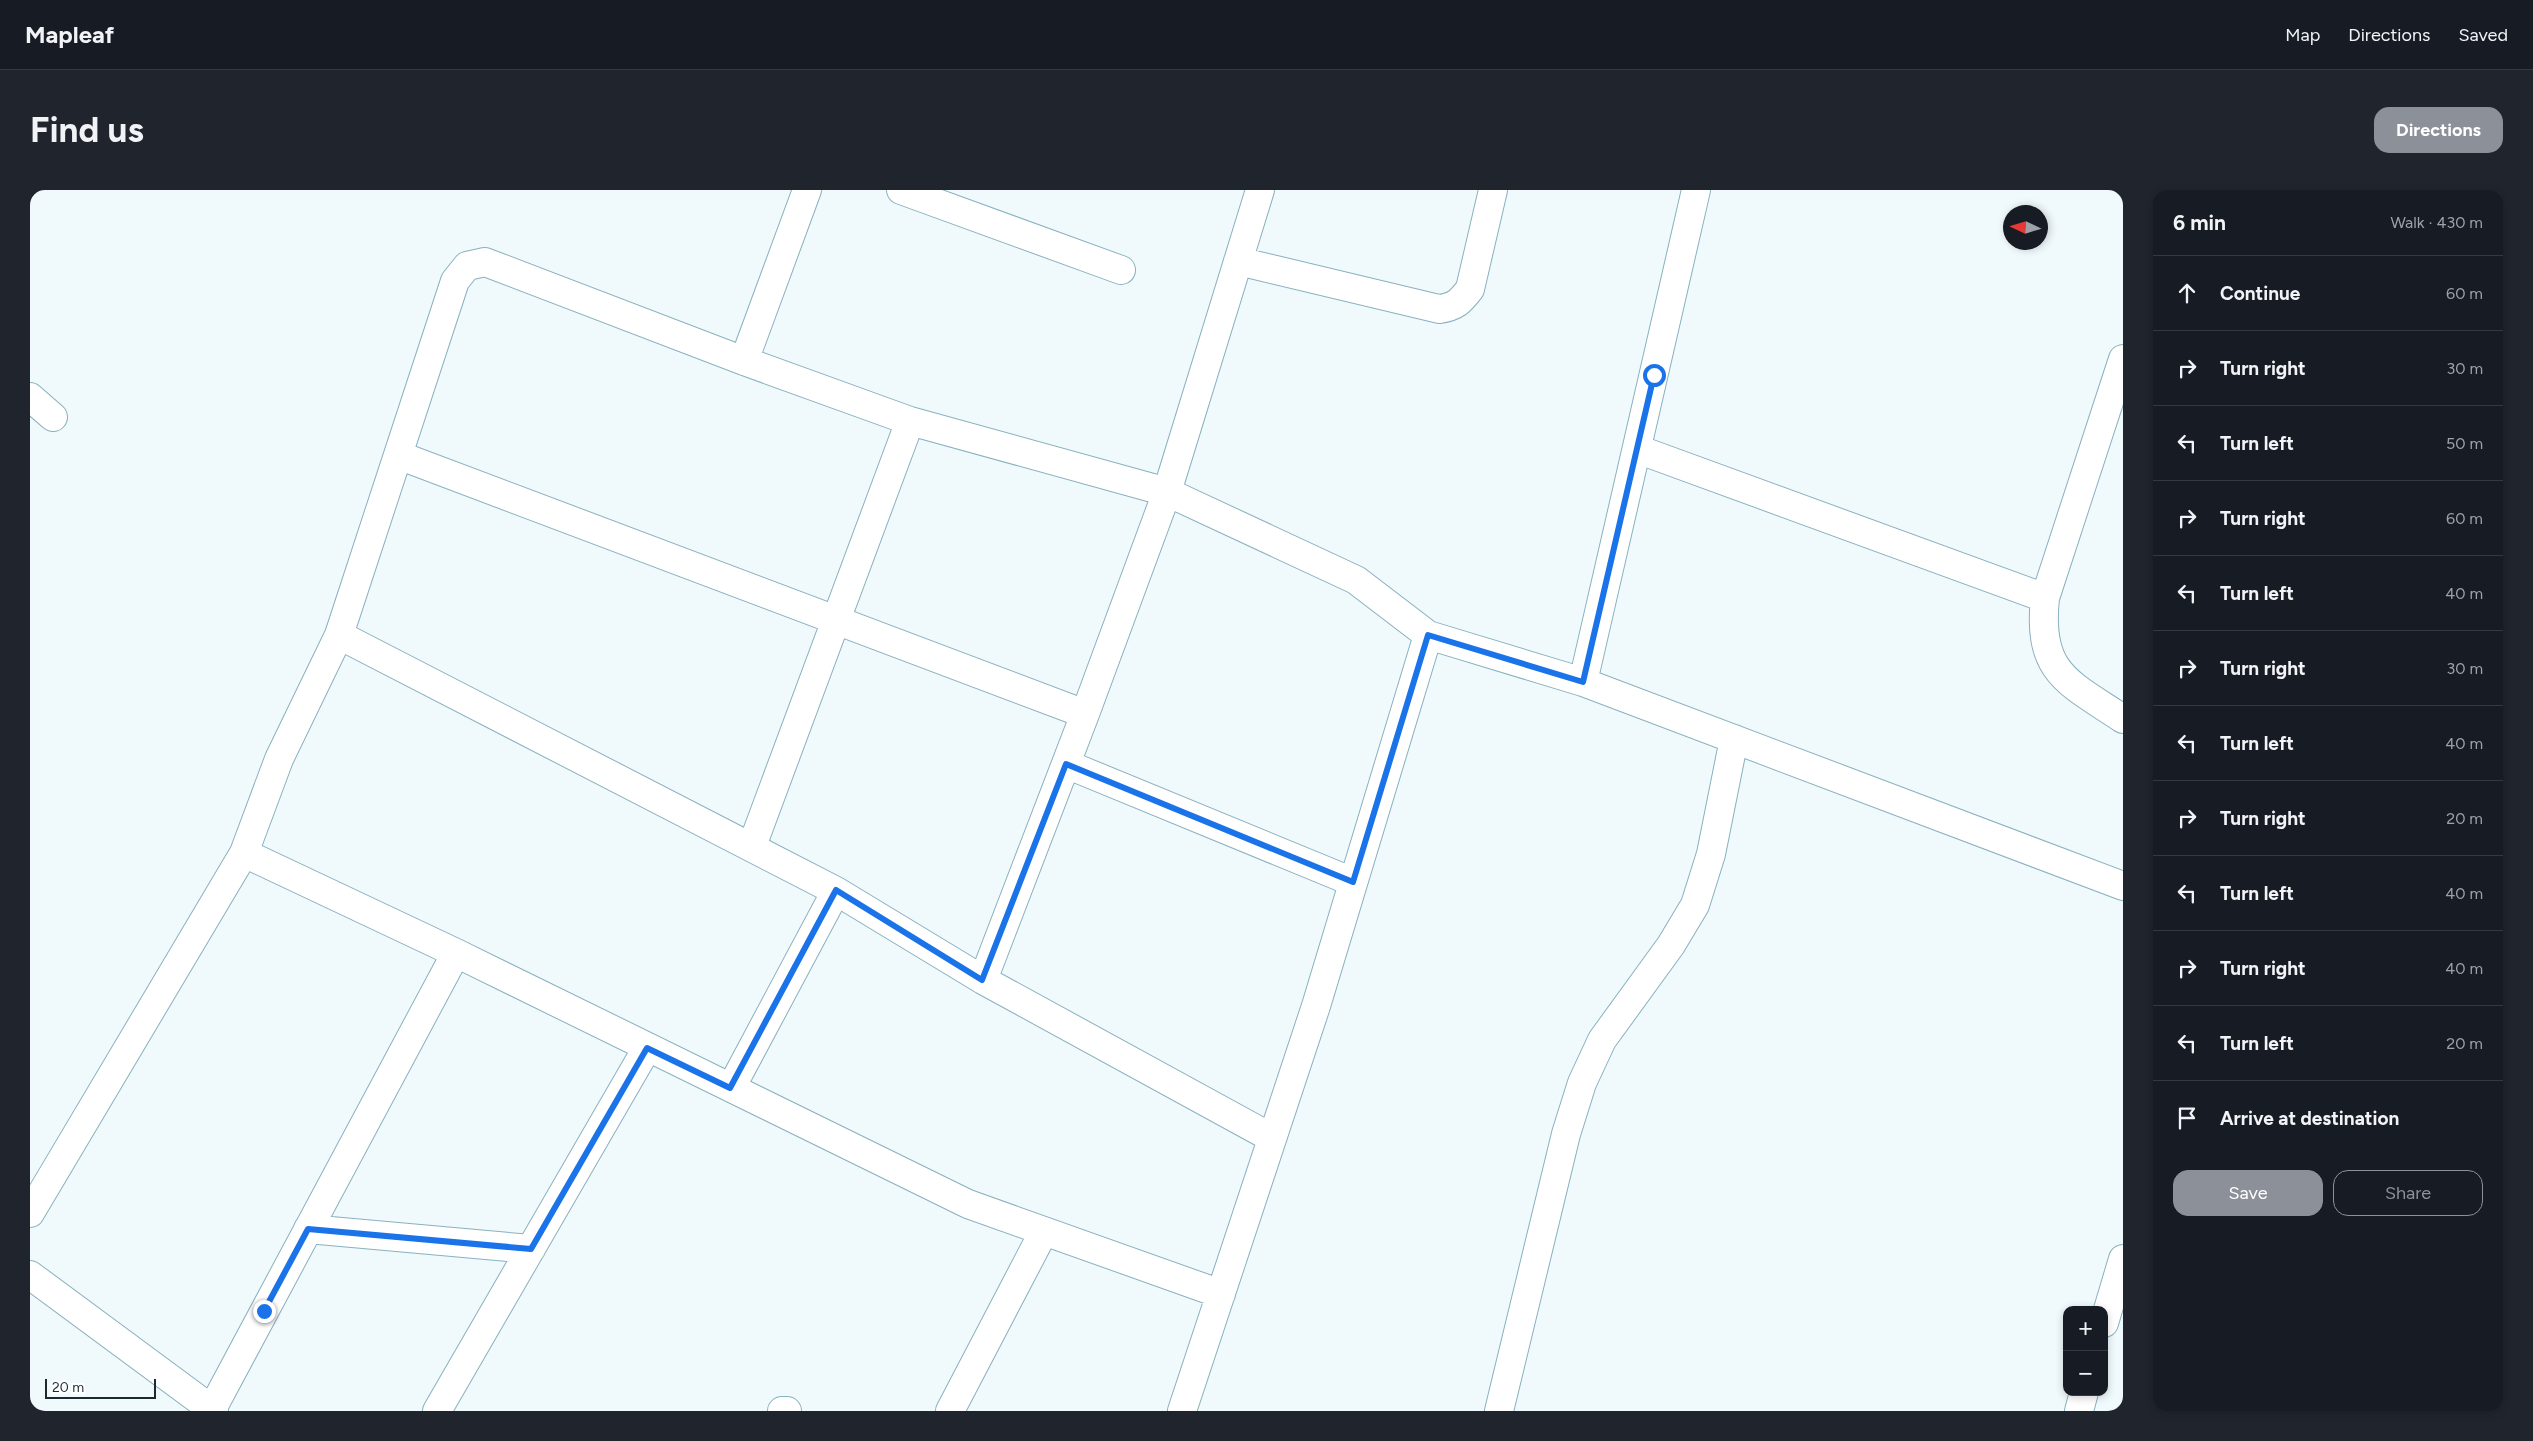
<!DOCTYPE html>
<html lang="en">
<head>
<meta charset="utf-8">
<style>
  body { margin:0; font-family:Figtree,sans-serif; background:#20242c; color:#f1f3f6 }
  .controls { position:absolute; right:15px; bottom:15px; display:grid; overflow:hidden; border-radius:10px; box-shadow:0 2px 8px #0003 }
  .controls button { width:45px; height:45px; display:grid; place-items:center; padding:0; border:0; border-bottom:1px solid #363941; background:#171b24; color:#f1f3f6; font:25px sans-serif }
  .compass { position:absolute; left:1973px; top:15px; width:45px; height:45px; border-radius:50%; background:#171b24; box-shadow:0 2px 8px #0003; rotate:274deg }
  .scale { position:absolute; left:15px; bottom:12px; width:111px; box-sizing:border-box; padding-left:5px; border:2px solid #1a2b30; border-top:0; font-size:14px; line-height:18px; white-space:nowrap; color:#1a2b30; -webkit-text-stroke:4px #fff; paint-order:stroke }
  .stop { position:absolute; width:15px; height:15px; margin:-11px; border:4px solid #1a73e8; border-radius:50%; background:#fff }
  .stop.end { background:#1a73e8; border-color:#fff; box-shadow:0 1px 5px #0008 }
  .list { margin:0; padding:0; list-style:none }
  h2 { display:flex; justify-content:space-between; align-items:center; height:65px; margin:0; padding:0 20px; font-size:21px }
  h2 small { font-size:16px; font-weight:400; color:#9ea1a6 }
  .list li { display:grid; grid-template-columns:32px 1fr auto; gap:15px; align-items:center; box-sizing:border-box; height:75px; padding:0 20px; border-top:1px solid #363941 }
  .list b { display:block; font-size:19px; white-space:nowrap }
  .list em { font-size:16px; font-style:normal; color:#9ea1a6 }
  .actions { display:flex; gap:10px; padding:15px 20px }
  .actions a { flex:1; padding:11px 0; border:1px solid #8c9099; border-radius:15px; text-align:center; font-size:18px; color:#8c9099 }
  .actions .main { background:#8c9099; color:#fff }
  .icon { flex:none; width:28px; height:28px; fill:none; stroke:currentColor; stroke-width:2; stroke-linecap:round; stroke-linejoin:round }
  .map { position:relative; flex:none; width:2093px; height:1221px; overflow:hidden; border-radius:15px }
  header { display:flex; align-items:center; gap:30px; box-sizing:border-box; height:70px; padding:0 25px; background:#171b24; border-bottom:1px solid #363941 }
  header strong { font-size:24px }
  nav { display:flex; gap:28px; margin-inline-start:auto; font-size:18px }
  .intro { display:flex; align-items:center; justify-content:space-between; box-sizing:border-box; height:120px; padding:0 30px }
  h1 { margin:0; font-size:35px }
  .button { padding:12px 22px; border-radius:15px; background:#8c9099; color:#fff; font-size:18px; font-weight:700 }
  main { display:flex; gap:30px; padding:0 30px }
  aside { flex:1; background:#171b24; border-radius:15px; box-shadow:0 2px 8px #0003 }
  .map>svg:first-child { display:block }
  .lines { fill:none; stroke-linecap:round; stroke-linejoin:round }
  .street-casing { stroke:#88b1bf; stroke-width:30 }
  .street { stroke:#fff; stroke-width:28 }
  .route { stroke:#1a73e8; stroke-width:6 }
</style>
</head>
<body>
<header>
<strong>Mapleaf</strong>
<nav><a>Map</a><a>Directions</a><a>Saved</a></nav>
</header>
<div class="intro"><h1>Find us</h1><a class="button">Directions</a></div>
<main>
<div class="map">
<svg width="2093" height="1221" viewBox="0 0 2093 1221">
  <rect width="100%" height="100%" fill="#f0f9fc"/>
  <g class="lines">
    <defs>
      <path id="street" d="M871 0 1091 80
        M1208 71 1409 119C1425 117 1430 112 1440 99L1463 0
        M2093 169 2015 408C2007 483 2038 492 2093 529
        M714 171 777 0
        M0 207 23 227
        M1607 259 2015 408
        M368 265 1055 524
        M309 445 806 701 953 790 1242 948
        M1553 492 1666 0
        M1036 574 1323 692
        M722 656 880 231
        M214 663 426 763 938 1014 1191 1104
        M953 790 1055 524 1137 302 1230 0
        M701 898 806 701
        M0 1023 214 663 249 569 309 445 425 91 437 76 455 72 714 171 880 231 1137 302 1326 390 1398 445 1553 492 2093 696
        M278 1039 501 1059
        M0 1085 184 1221
        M2074 1133 2093 1069
        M181 1221 426 763
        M407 1221 617 858
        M752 1221H757
        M920 1221 1014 1041
        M1152 1221 1286 816 1398 445
        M1469 1221 1536 944 1552 893 1572 850 1641 755 1665 715 1681 664 1704 549
        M2049 1221 2054 1202"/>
    </defs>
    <!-- street casing -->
    <use href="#street" class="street-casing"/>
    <!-- street -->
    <use href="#street" class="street"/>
  </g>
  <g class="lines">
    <!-- route -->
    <path class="route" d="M234 1121 278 1039 501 1059 617 858 700 898 806 700 952 790 1036 574 1323 692 1398 445 1553 492 1624 185"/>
  </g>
</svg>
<div class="controls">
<button>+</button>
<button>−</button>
</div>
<svg class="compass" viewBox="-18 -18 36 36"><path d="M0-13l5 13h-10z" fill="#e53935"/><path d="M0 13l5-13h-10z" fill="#9ea1a6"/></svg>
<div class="scale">20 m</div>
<div class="stop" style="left:1624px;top:185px"></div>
<div class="stop end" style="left:234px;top:1121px"></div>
</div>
<aside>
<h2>6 min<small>Walk · 430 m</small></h2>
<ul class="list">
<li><svg class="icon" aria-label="ahead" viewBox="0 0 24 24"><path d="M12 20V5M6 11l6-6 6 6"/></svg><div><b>Continue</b></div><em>60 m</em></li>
<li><svg class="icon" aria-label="right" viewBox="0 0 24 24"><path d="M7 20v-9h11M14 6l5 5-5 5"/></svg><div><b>Turn right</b></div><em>30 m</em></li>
<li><svg class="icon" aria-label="left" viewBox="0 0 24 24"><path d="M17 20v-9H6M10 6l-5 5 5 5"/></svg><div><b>Turn left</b></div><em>50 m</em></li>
<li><svg class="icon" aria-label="right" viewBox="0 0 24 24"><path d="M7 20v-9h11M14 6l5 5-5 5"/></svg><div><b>Turn right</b></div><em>60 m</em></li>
<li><svg class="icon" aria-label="left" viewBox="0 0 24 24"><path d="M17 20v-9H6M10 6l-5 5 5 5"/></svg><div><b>Turn left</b></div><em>40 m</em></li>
<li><svg class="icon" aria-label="right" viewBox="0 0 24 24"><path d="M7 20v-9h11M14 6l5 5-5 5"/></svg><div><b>Turn right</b></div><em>30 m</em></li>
<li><svg class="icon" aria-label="left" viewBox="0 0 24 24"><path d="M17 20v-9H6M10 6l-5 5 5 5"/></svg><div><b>Turn left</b></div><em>40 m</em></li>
<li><svg class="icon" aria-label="right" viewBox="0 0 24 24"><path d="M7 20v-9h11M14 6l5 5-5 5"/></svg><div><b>Turn right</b></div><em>20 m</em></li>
<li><svg class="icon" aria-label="left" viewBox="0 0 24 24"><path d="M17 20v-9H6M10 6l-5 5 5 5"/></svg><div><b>Turn left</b></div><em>40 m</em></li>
<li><svg class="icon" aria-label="right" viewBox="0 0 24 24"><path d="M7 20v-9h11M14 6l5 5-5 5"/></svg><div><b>Turn right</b></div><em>40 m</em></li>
<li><svg class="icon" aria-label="left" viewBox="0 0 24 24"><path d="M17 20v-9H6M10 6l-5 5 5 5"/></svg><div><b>Turn left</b></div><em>20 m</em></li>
<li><svg class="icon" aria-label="arrive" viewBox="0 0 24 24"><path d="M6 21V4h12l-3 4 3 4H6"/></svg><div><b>Arrive at destination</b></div></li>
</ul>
<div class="actions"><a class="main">Save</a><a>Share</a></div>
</aside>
</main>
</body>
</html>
